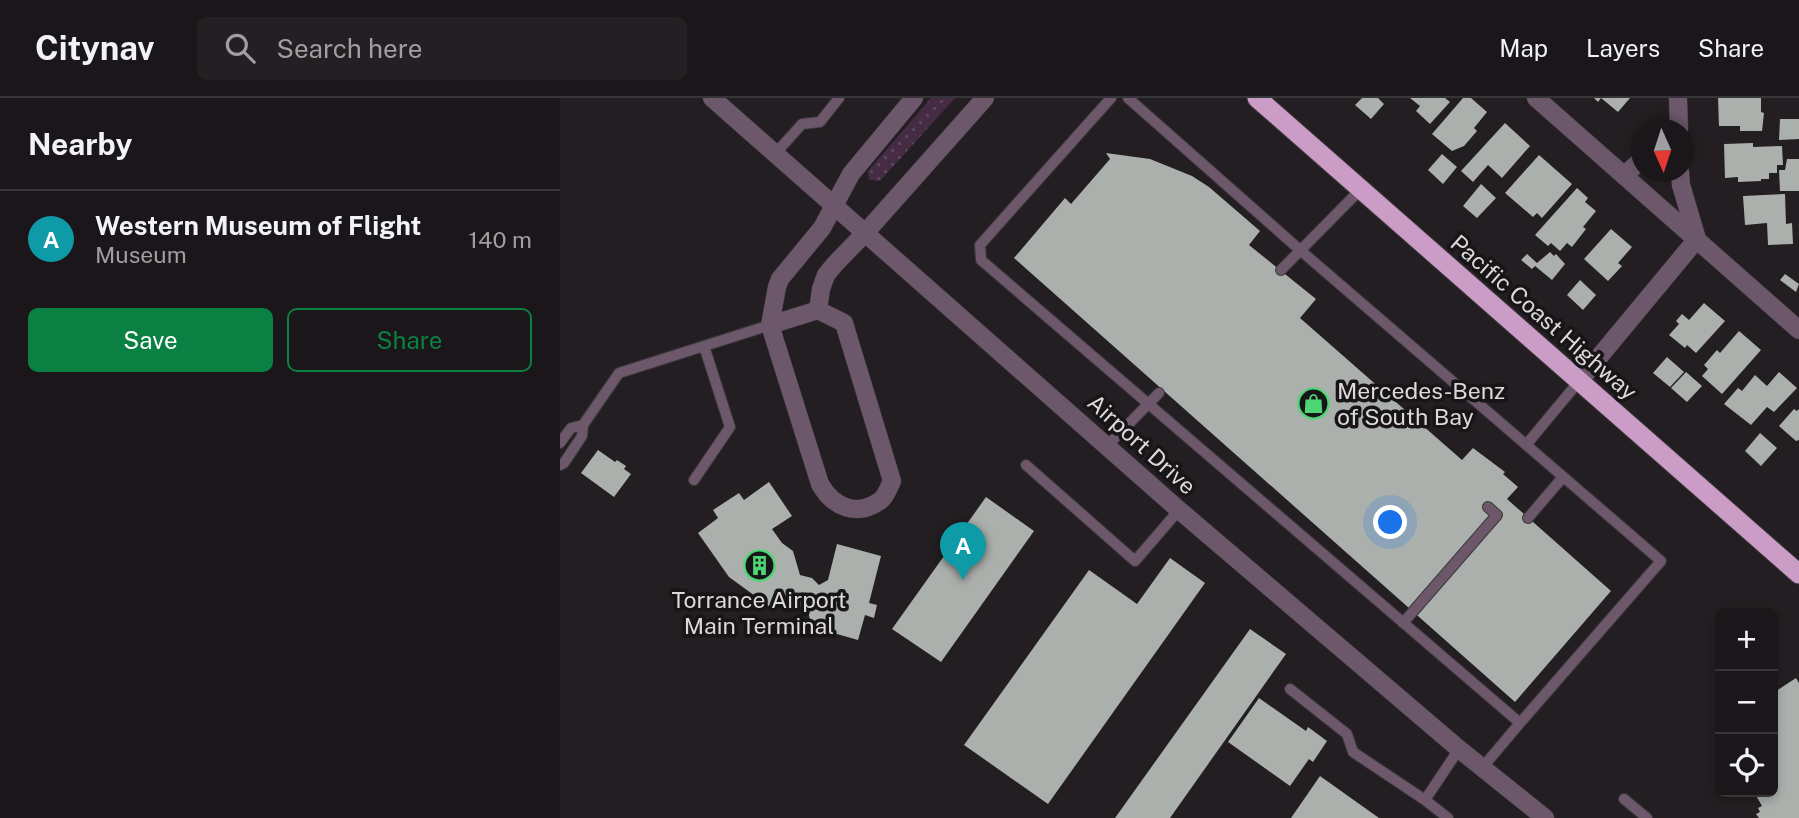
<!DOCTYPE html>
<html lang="en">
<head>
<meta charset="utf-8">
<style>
  body { margin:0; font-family:"Public Sans",sans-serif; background:#231f22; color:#f1f3f6 }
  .controls { position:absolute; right:21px; bottom:21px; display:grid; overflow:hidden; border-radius:10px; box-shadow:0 4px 10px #0003 }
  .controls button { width:63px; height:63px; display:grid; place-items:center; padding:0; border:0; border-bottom:2px solid #383538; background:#1a1619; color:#f1f3f6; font:35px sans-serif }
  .compass { position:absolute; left:1071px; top:21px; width:63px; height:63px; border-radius:50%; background:#1a1619; box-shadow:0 4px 10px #0003; rotate:177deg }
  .you { position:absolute; left:831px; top:425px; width:24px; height:24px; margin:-18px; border:5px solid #fff; border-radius:50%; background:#1a73e8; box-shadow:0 0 0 10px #1a73e833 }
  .badge { display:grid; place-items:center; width:46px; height:46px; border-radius:50%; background:#0b8043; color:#fff; font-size:23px; font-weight:700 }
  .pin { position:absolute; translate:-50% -58px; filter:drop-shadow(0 2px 4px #0008) }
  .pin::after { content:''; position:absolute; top:37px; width:24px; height:21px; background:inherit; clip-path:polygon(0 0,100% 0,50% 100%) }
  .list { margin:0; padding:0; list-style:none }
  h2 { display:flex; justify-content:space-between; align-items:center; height:91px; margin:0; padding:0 28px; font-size:30px }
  h2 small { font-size:23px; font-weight:400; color:#9f9fa2 }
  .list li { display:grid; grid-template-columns:46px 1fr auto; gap:21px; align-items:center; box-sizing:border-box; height:98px; padding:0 28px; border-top:2px solid #383538 }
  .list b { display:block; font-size:26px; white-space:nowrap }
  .list p { margin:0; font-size:23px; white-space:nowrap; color:#9f9fa2 }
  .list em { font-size:23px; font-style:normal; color:#9f9fa2 }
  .actions { display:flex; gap:14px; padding:21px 28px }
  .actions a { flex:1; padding:16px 0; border:2px solid #0b8043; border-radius:10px; text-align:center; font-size:24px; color:#0b8043 }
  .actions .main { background:#0b8043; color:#fff }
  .icon { flex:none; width:38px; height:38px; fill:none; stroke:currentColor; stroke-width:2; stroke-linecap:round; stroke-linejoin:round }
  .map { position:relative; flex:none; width:1239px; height:720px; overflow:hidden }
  header { display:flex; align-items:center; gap:42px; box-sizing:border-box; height:98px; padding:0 35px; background:#1a1619; border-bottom:2px solid #383538 }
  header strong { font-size:33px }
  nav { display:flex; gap:38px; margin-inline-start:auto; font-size:24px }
  .search { width:490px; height:63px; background:#231f22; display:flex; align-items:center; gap:18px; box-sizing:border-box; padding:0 24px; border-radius:10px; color:#9f9fa2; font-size:26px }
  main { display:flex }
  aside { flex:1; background:#1a1619 }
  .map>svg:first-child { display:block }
  .grass { fill:url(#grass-dots) }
  .building { fill:#abb0ac }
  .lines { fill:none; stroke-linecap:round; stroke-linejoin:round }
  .service-casing { stroke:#3c383b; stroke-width:12 }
  .minor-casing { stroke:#3c383b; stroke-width:19 }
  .trunk-casing { stroke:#3c383b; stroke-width:21 }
  .service { stroke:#6c586a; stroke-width:10 }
  .minor { stroke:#6c586a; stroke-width:18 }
  .trunk { stroke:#ca9cc6; stroke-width:19 }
  .labels { text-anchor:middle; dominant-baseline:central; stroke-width:7; stroke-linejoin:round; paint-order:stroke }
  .street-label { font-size:23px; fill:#dcd9db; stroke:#181518 }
  .poi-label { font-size:23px; fill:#dcd9db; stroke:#181518; text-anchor:start }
</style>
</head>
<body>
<header>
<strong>Citynav</strong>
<div class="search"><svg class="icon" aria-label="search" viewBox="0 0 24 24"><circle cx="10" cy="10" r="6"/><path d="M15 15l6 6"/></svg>Search here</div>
<nav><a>Map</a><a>Layers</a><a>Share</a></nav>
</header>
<main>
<aside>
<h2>Nearby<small></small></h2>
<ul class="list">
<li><span class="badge" style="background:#0f9aa8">A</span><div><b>Western Museum of Flight</b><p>Museum</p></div><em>140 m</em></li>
</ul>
<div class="actions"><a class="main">Save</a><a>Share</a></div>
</aside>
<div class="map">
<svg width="1239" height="720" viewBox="0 0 1239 720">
  <defs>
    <pattern id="grass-dots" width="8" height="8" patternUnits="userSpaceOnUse" patternTransform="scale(1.75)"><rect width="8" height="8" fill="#452b43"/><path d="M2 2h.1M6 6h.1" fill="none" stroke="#5f495e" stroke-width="1.8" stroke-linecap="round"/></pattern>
  </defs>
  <rect width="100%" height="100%" fill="#221e21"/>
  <!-- grass -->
  <path class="grass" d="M371 0H395L320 83 309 82 308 73Z"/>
  <!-- building -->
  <path class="building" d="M802 0H818L824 6 811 21 795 7Z
    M850 0H885L890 4 870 26 856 13 860 8Z
    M903 0H911L927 14 914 30 917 33 904 48 892 53 872 36Z
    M1034 0H1070L1058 14 1041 0 1038 4Z
    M1158 0H1201V14L1204 15 1202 33H1180V28H1159Z
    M1220 21H1239V41L1219 42Z
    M945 25 970 48 942 80 928 67 913 84 901 73Z
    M1193 45V49L1222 48 1223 67H1217V75H1209V81H1201V83L1178 84V79L1165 80 1164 46Z
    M546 55 590 61 632 78 649 89 700 133 689 147 756 201 740 220 902 362 913 350 945 374 943 376 958 389 947 401 1051 493 955 604 454 160 505 100 511 106 550 61Z
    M882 56 897 69 883 86 868 72Z
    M979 57 1012 86 982 120 977 115 973 119 945 95Z
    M1227 61H1239V93H1220L1219 72H1225Z
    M921 86 936 100 917 120 903 108Z
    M1017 90 1028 100 1025 104 1036 113 1023 129 1026 131 1012 149 1007 145 1000 153 991 145 988 148 975 137Z
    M1225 96 1226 126 1232 125 1233 146 1208 147 1207 125 1185 127 1183 98Z
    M1051 131 1072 149 1058 165 1062 168 1048 183 1024 161Z
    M990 154 994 158 996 156 1005 166 992 182 975 168 972 171 961 162 967 156 977 165Z
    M1225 176 1239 186 1236 194 1220 182Z
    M1020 182 1036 197 1023 212 1007 197Z
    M1144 205 1165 223 1136 255 1127 247 1125 250 1109 237 1119 226 1116 223 1122 216 1129 222Z
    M1179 233 1201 252 1162 296 1142 278 1148 271 1144 267 1157 252 1160 255Z
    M1107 259 1124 274 1110 289 1093 275Z
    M1126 274 1142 288 1127 304 1111 290Z
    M1219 274 1237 290 1214 314 1207 309 1191 327 1164 306 1178 290 1182 293 1195 277 1207 288Z
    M1234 311 1237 313 1239 311V342L1236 343 1219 328Z
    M1200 335 1217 350 1201 368 1185 353Z
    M38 352 55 364 57 362 66 368 64 371 71 376 54 399 21 375Z
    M209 384 232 418 212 431 222 445 233 453 240 477 252 480 259 487 268 482 277 446 321 458 309 505 317 507 314 520 305 517 298 542 252 529 247 510 234 508 228 501 210 509 169 479 138 435 158 420 153 412 179 395 184 402Z
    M426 399 474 433 381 564 332 531Z
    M610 460 645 485 488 706 404 647 529 472 577 506Z
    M690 531 726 556 610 720H555Z
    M1236 580 1239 585V720H1199L1196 716 1200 714 1198 710 1202 708 1194 694H1213V595Z
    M699 600 746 633 748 629 767 643 753 664 749 661 730 688 668 644Z
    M760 678 819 720H731Z"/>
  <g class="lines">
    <defs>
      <path id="service" d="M551 0 420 147 421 162 960 625 1101 463 740 152 568 0
        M215 56 242 26 260 24 279 0
        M721 172 801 91
        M0 345 11 330 23 327
        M966 347 1020 282
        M547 348 599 295
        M0 367 4 365 22 338 23 327 59 275 210 227
        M466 367 575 463 619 412
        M134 382 170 329 144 248
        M968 420 1003 379
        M843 525 937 417 928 409
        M730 591 787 636 793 654 865 702 899 651
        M922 670 960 625
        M1064 701 1087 720
        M865 702 888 720"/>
      <path id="minor" d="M152 0 619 412 899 651 985 720
        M976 0 1239 232
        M1118 0 1119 32
        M1120 74 1121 87 1137 141
        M1064 78 1082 61
        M258 212 261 191 266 177 275 166 306 134 425 0
        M210 227 258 212 284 225 332 383C329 389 326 398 321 402 297 420 273 409 260 386L210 227 217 189 220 181 262 130 291 76 354 0
        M1020 282 1137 141"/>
      <path id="trunk" d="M697 0 1239 476"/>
    </defs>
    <!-- service casing -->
    <use href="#service" class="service-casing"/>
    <!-- minor casing -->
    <use href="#minor" class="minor-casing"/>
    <!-- trunk casing -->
    <use href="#trunk" class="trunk-casing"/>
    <!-- service -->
    <use href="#service" class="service"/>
    <!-- minor -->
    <use href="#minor" class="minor"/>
    <!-- trunk -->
    <use href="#trunk" class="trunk"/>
  </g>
  <!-- icons -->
  <defs>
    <symbol id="shop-ring" viewBox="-11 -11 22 22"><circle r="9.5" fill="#181518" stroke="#4ed675" stroke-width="1.5"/><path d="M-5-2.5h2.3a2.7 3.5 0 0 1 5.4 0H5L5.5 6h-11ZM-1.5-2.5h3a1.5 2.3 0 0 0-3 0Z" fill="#4ed675"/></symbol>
    <symbol id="building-ring" viewBox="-11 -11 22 22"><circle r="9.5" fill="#181518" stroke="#4ed675" stroke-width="1.5"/><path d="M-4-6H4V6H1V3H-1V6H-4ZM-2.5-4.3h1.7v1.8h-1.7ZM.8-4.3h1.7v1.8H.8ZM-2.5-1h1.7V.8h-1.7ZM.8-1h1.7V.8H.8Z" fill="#4ed675"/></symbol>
  </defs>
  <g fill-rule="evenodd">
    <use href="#shop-ring" x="736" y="288" width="35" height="35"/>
    <use href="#building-ring" x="182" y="450" width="35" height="35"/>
  </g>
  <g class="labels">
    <!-- street labels -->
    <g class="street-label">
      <text transform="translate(984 219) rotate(41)">Pacific Coast Highway</text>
      <text transform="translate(582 346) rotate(42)">Airport Drive</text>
    </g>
    <!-- poi labels -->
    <g class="poi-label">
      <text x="777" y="292">Mercedes-Benz<tspan x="777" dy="26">of South Bay</tspan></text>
      <text x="199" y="501" text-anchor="middle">Torrance Airport<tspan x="199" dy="26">Main Terminal</tspan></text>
    </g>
  </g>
</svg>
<div class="controls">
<button>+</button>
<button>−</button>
<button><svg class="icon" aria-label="locate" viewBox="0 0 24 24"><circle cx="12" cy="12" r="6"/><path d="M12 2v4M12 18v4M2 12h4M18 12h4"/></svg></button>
</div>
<svg class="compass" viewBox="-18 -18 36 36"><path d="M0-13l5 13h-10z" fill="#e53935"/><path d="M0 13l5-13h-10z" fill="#9f9fa2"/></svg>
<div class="you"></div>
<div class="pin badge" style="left:403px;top:482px;background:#0f9aa8">A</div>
</div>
</main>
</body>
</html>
